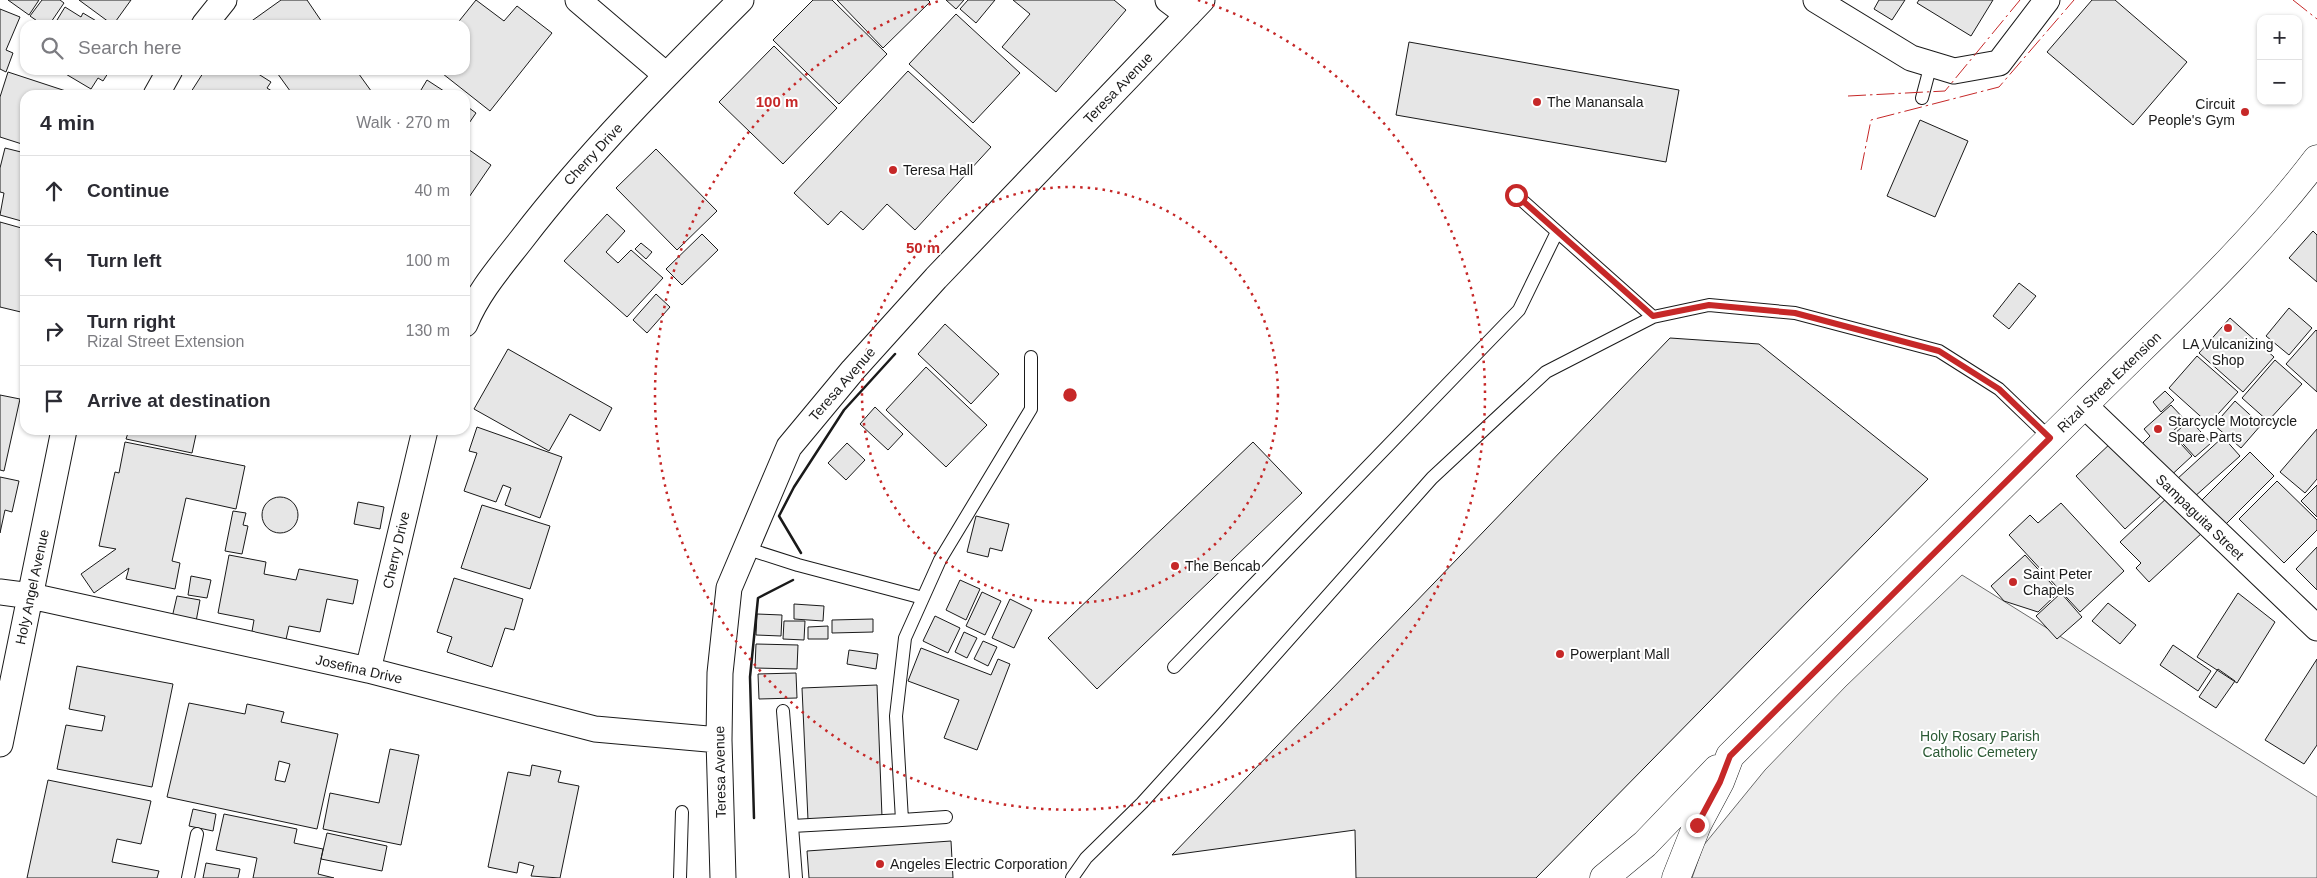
<!DOCTYPE html>
<html lang="en">
<head>
<meta charset="utf-8">
<style>
  body { margin:0; font-family:Arial,sans-serif; background:#f7f7f7; color:#2b2b33 }
  .controls { position:absolute; right:15px; top:15px; display:grid; overflow:hidden; border-radius:10px; box-shadow:0 1px 4px #0004 }
  .controls button { width:45px; height:45px; display:grid; place-items:center; padding:0; border:0; border-bottom:1px solid #e1e1e2; background:#fff; color:#2b2b33; font:25px sans-serif }
  .stop { position:absolute; width:15px; height:15px; margin:-11px; border:4px solid #c62828; border-radius:50%; background:#fff }
  .stop.end { background:#c62828; border-color:#fff; box-shadow:0 1px 5px #0008 }
  .list { margin:0; padding:0; list-style:none }
  h2 { display:flex; justify-content:space-between; align-items:center; height:65px; margin:0; padding:0 20px; font-size:21px }
  h2 small { font-size:16px; font-weight:400; color:#7c7c81 }
  .list li { display:grid; grid-template-columns:32px 1fr auto; gap:15px; align-items:center; box-sizing:border-box; height:70px; padding:0 20px; border-top:1px solid #e1e1e2 }
  .list b { display:block; font-size:19px; white-space:nowrap }
  .list p { margin:0; font-size:16px; white-space:nowrap; color:#7c7c81 }
  .list em { font-size:16px; font-style:normal; color:#7c7c81 }
  .icon { flex:none; width:28px; height:28px; fill:none; stroke:currentColor; stroke-width:2; stroke-linecap:round; stroke-linejoin:round }
  .map { position:relative; flex:none; width:2317px; height:878px; overflow:hidden }
  .search { position:absolute; background:#fff; box-shadow:0 1px 4px #0004; left:20px; top:20px; width:450px; height:55px; display:flex; align-items:center; gap:12px; box-sizing:border-box; padding:0 18px; border-radius:15px; color:#7c7c81; font-size:19px }
  .panel { position:absolute; background:#fff; box-shadow:0 1px 4px #0004; left:20px; top:90px; width:450px; height:345px; border-radius:15px }
  .map>svg:first-child { display:block }
  .green { fill:#ededed; stroke:#6a6a6a }
  .building { fill:#e6e6e6; stroke:#1a1a1a; fill-rule:evenodd }
  .lines { fill:none; stroke-linecap:round; stroke-linejoin:round }
  .service-casing { stroke:#1a1a1a; stroke-width:14 }
  .minor-casing { stroke:#1a1a1a; stroke-width:27 }
  .primary-casing { stroke:#1a1a1a; stroke-width:29 }
  .service { stroke:#fff; stroke-width:12 }
  .minor { stroke:#fff; stroke-width:25 }
  .primary { stroke:#fff; stroke-width:28 }
  .wall { stroke:#1a1a1a; stroke-width:2.5 }
  .power { stroke:#c62828; stroke-width:1; stroke-dasharray:18 4 2.5 4; stroke-linecap:butt }
  .route { stroke:#c62828; stroke-width:6 }
  .ring { fill:none; stroke:#c62828; stroke-width:2.5; stroke-dasharray:2.5 5 }
  .poi-dot { fill:#c62828; stroke:#fff; stroke-width:2 }
  .labels { text-anchor:middle; dominant-baseline:central; stroke-width:4; stroke-linejoin:round; paint-order:stroke }
  .street-label { font-size:14px; fill:#1a1a1a; stroke:#fff }
  .poi-label { font-size:14px; fill:#1a1a1a; stroke:#fff; text-anchor:start }
  .park-label { font-size:14px; fill:#2b5a34; stroke:#fff }
  .centre { fill:#c62828; stroke:#fff; stroke-width:2.5 }
  .ring-label { font-size:15px; text-anchor:middle; font-weight:bold; fill:#c62828; stroke:#fff; stroke-width:4; stroke-linejoin:round; paint-order:stroke }
</style>
</head>
<body>
<div class="map">
<svg width="2317" height="878" viewBox="0 0 2317 878">
  <rect width="100%" height="100%" fill="#fff"/>
  <!-- green -->
  <path class="green" d="M1962 575 2317 797V878H1692L1703 846 1765 770 1846 686Z"/>
  <!-- building -->
  <path class="building" d="M8 0H39L29 15Z
    M42 0H60L64 3 49 25H43L30 16Z
    M79 0H131L113 25Z
    M281 0H307L324 25H246Z
    M476 0 504 21 517 6 552 33 490 111 438 70H465V25H456Z
    M813 0H832L887 54 839 104 773 40Z
    M837 0H928L930 2 883 48Z
    M946 0H964L956 9Z
    M968 0H995L976 23 960 9Z
    M1013 0H1114L1126 10 1056 92 1002 47 1030 14Z
    M1879 0H1905L1892 20 1874 9Z
    M1919 0H1993L1971 36 1917 3Z
    M2092 0H2115L2187 62 2133 125 2047 52Z
    M65 7 81 17 83 13 103 25H54Z
    M0 9 20 17 6 50 13 53 6 72 0 69Z
    M956 14 1020 73 973 123 909 64Z
    M1409 42 1679 90 1666 162 1396 115Z
    M774 46 837 108 783 164 719 102Z
    M59 70H110L103 81 98 78 91 89Z
    M205 70H252L271 82 267 88 278 95H189Z
    M275 70H356L374 95H293Z
    M908 71 991 147 915 230 887 204 863 230 841 211 828 225 794 193Z
    M8 72 78 95H25V145L0 137V97Z
    M427 80 450 95H418Z
    M465 105 476 113 465 129Z
    M1920 120 1968 141 1935 217 1887 196Z
    M465 147 491 165 465 203Z
    M5 148 25 153V222L0 215 4 193 0 192V168Z
    M656 149 717 211 677 250 616 188Z
    M607 214 625 231 606 252 618 263 631 250 663 278 627 317 564 261Z
    M0 222 25 229V313L0 307Z
    M2313 231 2317 235V282L2289 258Z
    M702 234 718 250 682 285 666 269Z
    M641 243 652 252 646 259 635 249Z
    M2019 283 2036 296 2009 329 1993 316Z
    M656 294 670 307 647 333 633 320Z
    M2289 308 2312 328 2289 355 2266 336Z
    M2230 318 2274 357 2243 392 2199 353Z
    M945 324 999 374 971 404 918 354Z
    M2316 330 2317 331V392L2286 364Z
    M1670 338 1759 344 1928 479 1536 878H1356L1355 830 1172 855Z
    M508 349 612 408 600 431 570 414 549 451 474 409Z
    M2197 356 2238 392 2209 424 2169 388Z
    M2275 360 2302 384 2268 421 2242 398Z
    M926 367 987 425 946 467 886 410Z
    M2165 391 2174 400 2161 412 2153 402Z
    M0 395 20 399 4 471 0 470Z
    M2235 401 2261 425 2241 448 2214 425Z
    M2171 405 2185 420 2171 433 2192 456 2166 480 2138 448 2150 436 2144 429Z
    M875 407 903 434 888 450 860 424Z
    M2190 420 2211 443 2195 457 2174 434Z
    M477 427 562 457 540 518 505 505 511 488 503 485 496 502 464 491 477 453 469 451Z
    M2317 429V479L2305 493 2280 472Z
    M129 430H197L192 453 126 439Z
    M2223 437 2240 456 2193 498 2176 480Z
    M2113 441 2163 494 2125 529 2076 476Z
    M125 442 245 466 236 509 186 498 172 561 180 563 175 589 126 579 129 568 94 593 81 574 116 549 99 546 115 472 119 473Z
    M1253 442 1302 493 1097 689 1048 638Z
    M847 443 865 460 846 480 828 463Z
    M2250 452 2274 476 2226 524 2202 500Z
    M0 477 19 481 12 512 5 510 0 533Z
    M2277 481 2317 520V530L2284 563 2239 519Z
    M2317 485V517L2301 501Z
    M2169 496 2203 532 2149 582 2136 568 2141 563 2120 542Z
    M262 515a18 18 0 1 1 36 0a18 18 0 1 1-36 0Z
    M358 502 384 507 380 529 354 524Z
    M2061 503 2124 571 2080 612 2009 535 2030 515 2038 523Z
    M482 505 550 526 530 589 461 568Z
    M233 511 246 513 243 525 248 526 242 554 225 551Z
    M976 516 1009 524 1002 551 990 548 988 557 967 552Z
    M2317 547V590L2296 569Z
    M229 555 266 562 264 574 296 580 299 569 358 580 353 604 327 599 320 632 289 626 285 644 251 637 254 620 218 613Z
    M2025 555 2059 592 2038 612 2004 601 1991 586Z
    M191 576 211 580 207 598 188 595Z
    M454 578 523 599 514 630 505 628 492 667 447 652 452 637 437 632Z
    M960 580 980 589 966 620 946 610Z
    M982 592 1001 601 985 635 966 626Z
    M2061 593 2082 617 2057 639 2036 616Z
    M2238 593 2275 622 2237 683 2197 657Z
    M177 596 200 600 195 627 171 622Z
    M1010 599 1032 610 1014 648 992 638Z
    M2108 603 2136 625 2120 644 2092 621Z
    M794 604 824 606 823 621 794 619Z
    M757 614 782 615 781 636 756 635Z
    M935 616 960 628 948 653 923 641Z
    M873 619V632L832 633V620Z
    M784 621H805L804 640 783 639Z
    M828 626V639H808V627Z
    M964 632 977 638 967 658 955 652Z
    M983 641 997 647 988 666 974 659Z
    M756 644 798 645 797 669 755 668Z
    M2173 645 2211 671 2198 691 2160 665Z
    M921 648 991 675 998 659 1010 664 977 750 944 738 959 700 908 681Z
    M849 650 878 654 876 669 847 664Z
    M2317 659V745L2304 764 2265 740Z
    M77 666 173 684 152 787 57 769 66 725 102 731 105 716 69 709Z
    M2218 669 2235 681 2216 708 2199 697Z
    M796 673 797 698 759 699 758 674Z
    M877 685 882 817 808 820 802 688Z
    M189 703 245 714 247 704 284 712 281 722 338 734 317 829 167 797ZM279 761 290 764 285 782 275 780Z
    M390 749 419 755 401 845 323 829 330 793 379 803Z
    M532 765 561 771 558 782 579 786 560 878 531 876 534 866 519 862 517 873 488 867 508 772 530 776Z
    M48 780 151 801 141 844 117 839 112 862 159 871 157 878H27Z
    M193 809 216 814 213 831 189 826Z
    M224 814 297 829 294 843 323 849 318 874 334 878H253L257 858 216 850Z
    M327 833 387 846 382 871 321 859Z
    M951 841 953 878H809L807 851Z
    M206 863 240 869 238 878H203Z"/>
  <g class="lines">
    <defs>
      <path id="service" d="M1922 98 1931 64
        M1516 195 1653 317
        M745 548 798 565 923 598
        M1174 667 1519 310 1557 232
        M783 711 792 826
        M902 820 946 817
        M188 878 197 834
        M680 878 682 812
        M796 878 792 826 902 820 896 716 905 638 940 560 1031 409V357
        M1072 878 1086 858 1142 803 1220 717 1432 478 1546 372 1653 317 1709 305 1795 313 1939 351 1999 389 2050 438"/>
      <path id="minor" d="M578 0 666 75
        M1168 0 1188 15
        M1816 0 1911 58 1954 71 1999 63 2047 0
        M204 25 224 0
        M156 95 170 70
        M465 324C478 292 501 266 522 239 588 153 665 76 741 0
        M2084 405 2317 628
        M0 592 31 596 368 670 595 729 719 740
        M368 670 425 430
        M0 744 64 430
        M723 878 719 740 720 673 729 588 789 447 853 370 936 278 1202 0"/>
      <path id="primary" d="M1604 878 1645 844 1717 769
        M1676 878 1697 825 1720 782 1730 756C1848 640 1965 522 2083 406 2163 326 2248 250 2317 159"/>
    </defs>
    <!-- service casing -->
    <use href="#service" class="service-casing"/>
    <!-- minor casing -->
    <use href="#minor" class="minor-casing"/>
    <!-- primary casing -->
    <use href="#primary" class="primary-casing"/>
    <!-- service -->
    <use href="#service" class="service"/>
    <!-- minor -->
    <use href="#minor" class="minor"/>
    <!-- primary -->
    <use href="#primary" class="primary"/>
    <!-- wall -->
    <path class="wall" d="M801 553 779 516 794 487 844 410 895 354
      M754 818 750 677 758 598 793 580"/>
    <!-- power -->
    <path class="power" d="M2293 0 2317 19
      M1848 96 1945 91 2020 0
      M1861 170 1871 120 1999 87 2074 0"/>
  </g>
  <g class="lines">
    <!-- route -->
    <path class="route" d="M1516 195 1653 316 1709 305 1795 313 1939 351 1999 389 2050 438 1730 756 1720 782 1697 825"/>
  </g>
  <!-- distance rings -->
  <g class="ring">
    <circle cx="1070" cy="395" r="208"/>
    <path d="M1198 0A415 415 0 1 1 942 0"/>
  </g>
  <!-- markers -->
  <g class="poi-dot">
    <circle cx="1537" cy="102" r="5"/>
    <circle cx="2245" cy="112" r="5"/>
    <circle cx="893" cy="170" r="5"/>
    <circle cx="2228" cy="328" r="5"/>
    <circle cx="2158" cy="429" r="5"/>
    <circle cx="1175" cy="566" r="5"/>
    <circle cx="2013" cy="582" r="5"/>
    <circle cx="1560" cy="654" r="5"/>
    <circle cx="880" cy="864" r="5"/>
  </g>
  <g class="labels">
    <!-- street labels -->
    <g class="street-label">
      <text transform="translate(1118 88) rotate(-46)">Teresa Avenue</text>
      <text transform="translate(593 154) rotate(-47)">Cherry Drive</text>
      <text transform="translate(2109 382) rotate(-44)">Rizal Street Extension</text>
      <text transform="translate(842 384) rotate(-49)">Teresa Avenue</text>
      <text transform="translate(2200 517) rotate(44)">Sampaguita Street</text>
      <text transform="translate(396 550) rotate(-77)">Cherry Drive</text>
      <text transform="translate(32 587) rotate(-78)">Holy Angel Avenue</text>
      <text transform="translate(359 669) rotate(13)">Josefina Drive</text>
      <text transform="translate(720 772) rotate(-91)">Teresa Avenue</text>
    </g>
    <!-- poi labels -->
    <g class="poi-label">
      <text x="1547" y="102">The Manansala</text>
      <text x="2235" y="104" text-anchor="end">Circuit<tspan x="2235" dy="16">People's Gym</tspan></text>
      <text x="903" y="170">Teresa Hall</text>
      <text x="2228" y="344" text-anchor="middle">LA Vulcanizing<tspan x="2228" dy="16">Shop</tspan></text>
      <text x="2168" y="421">Starcycle Motorcycle<tspan x="2168" dy="16">Spare Parts</tspan></text>
      <text x="1185" y="566">The Bencab</text>
      <text x="2023" y="574">Saint Peter<tspan x="2023" dy="16">Chapels</tspan></text>
      <text x="1570" y="654">Powerplant Mall</text>
      <text x="890" y="864">Angeles Electric Corporation</text>
    </g>
    <!-- park labels -->
    <g class="park-label">
      <text x="1980" y="736">Holy Rosary Parish<tspan x="1980" dy="16">Catholic Cemetery</tspan></text>
    </g>
  </g>
  <circle cx="1070" cy="395" r="8" class="centre"/>
  <g class="ring-label">
    <text x="777" y="107">100 m</text>
    <text x="923" y="253">50 m</text>
  </g>
</svg>
<div class="controls">
<button>+</button>
<button>−</button>
</div>
<div class="stop" style="left:1516px;top:195px"></div>
<div class="stop end" style="left:1697px;top:825px"></div>
<div class="search"><svg class="icon" aria-label="search" viewBox="0 0 24 24"><circle cx="10" cy="10" r="6"/><path d="M15 15l6 6"/></svg>Search here</div>
<section class="panel">
<h2>4 min<small>Walk · 270 m</small></h2>
<ul class="list">
<li><svg class="icon" aria-label="ahead" viewBox="0 0 24 24"><path d="M12 20V5M6 11l6-6 6 6"/></svg><div><b>Continue</b></div><em>40 m</em></li>
<li><svg class="icon" aria-label="left" viewBox="0 0 24 24"><path d="M17 20v-9H6M10 6l-5 5 5 5"/></svg><div><b>Turn left</b></div><em>100 m</em></li>
<li><svg class="icon" aria-label="right" viewBox="0 0 24 24"><path d="M7 20v-9h11M14 6l5 5-5 5"/></svg><div><b>Turn right</b><p>Rizal Street Extension</p></div><em>130 m</em></li>
<li><svg class="icon" aria-label="arrive" viewBox="0 0 24 24"><path d="M6 21V4h12l-3 4 3 4H6"/></svg><div><b>Arrive at destination</b></div></li>
</ul>
</section>
</div>
</body>
</html>
